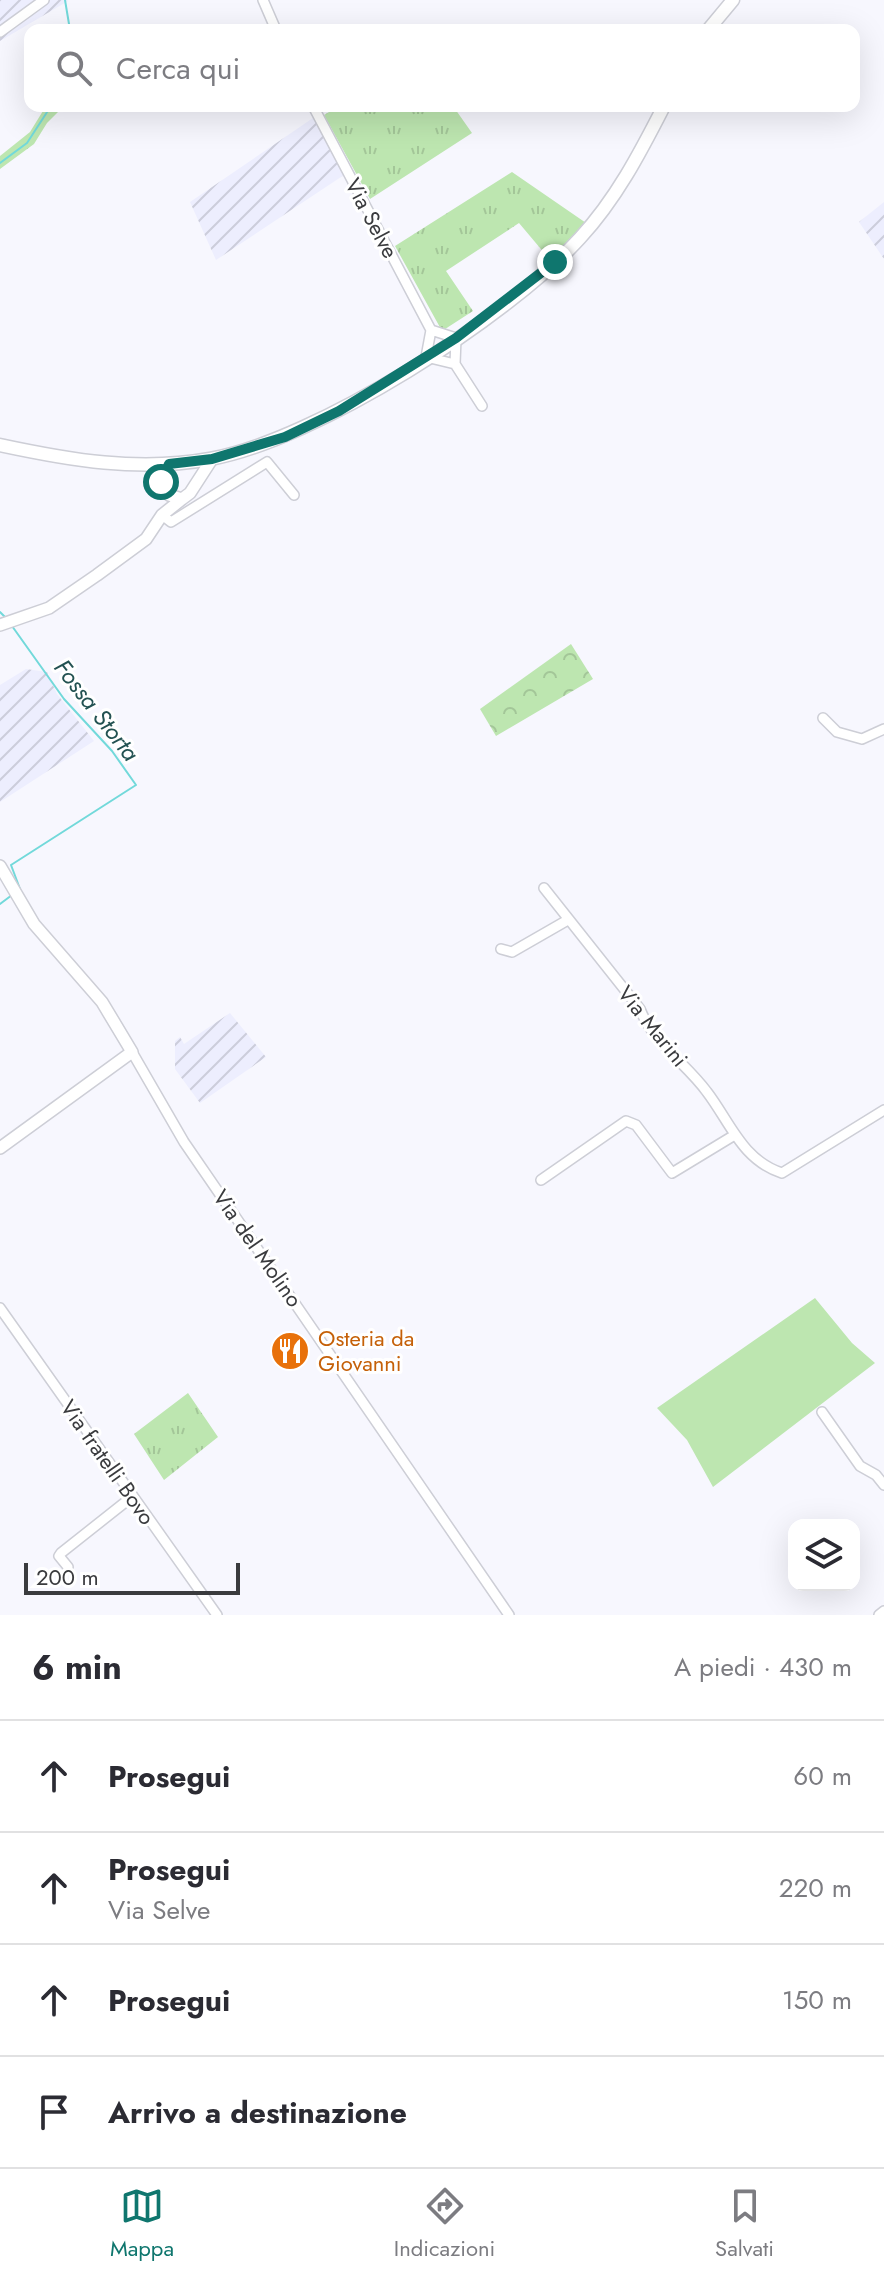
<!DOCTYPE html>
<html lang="it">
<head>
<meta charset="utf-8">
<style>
  body { margin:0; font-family:Jost,sans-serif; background:#f2f2f3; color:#2b2b33 }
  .controls { position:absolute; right:24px; bottom:24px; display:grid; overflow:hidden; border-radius:16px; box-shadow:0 8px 32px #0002 }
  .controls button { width:72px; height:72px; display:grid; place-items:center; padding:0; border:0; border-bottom:2px solid #e1e1e2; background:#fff; color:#2b2b33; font:40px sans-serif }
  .scale { position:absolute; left:24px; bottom:20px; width:216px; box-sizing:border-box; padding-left:8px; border:4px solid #3a3b3e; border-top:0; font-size:22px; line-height:28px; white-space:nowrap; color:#3a3b3e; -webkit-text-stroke:6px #fff; paint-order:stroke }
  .stop { position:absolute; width:24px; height:24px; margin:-18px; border:6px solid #0f766e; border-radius:50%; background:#fff }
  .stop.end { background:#0f766e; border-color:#fff; box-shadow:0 2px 8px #0008 }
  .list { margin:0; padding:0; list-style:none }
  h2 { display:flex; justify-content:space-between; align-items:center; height:104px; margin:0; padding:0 32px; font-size:34px }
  h2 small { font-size:26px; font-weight:400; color:#7c7c81 }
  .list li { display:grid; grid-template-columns:52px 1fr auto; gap:24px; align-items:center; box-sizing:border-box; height:112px; padding:0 32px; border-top:2px solid #e1e1e2 }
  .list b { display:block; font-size:30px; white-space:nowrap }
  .list p { margin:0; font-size:26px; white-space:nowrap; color:#7c7c81 }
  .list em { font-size:26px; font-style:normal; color:#7c7c81 }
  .icon { flex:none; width:44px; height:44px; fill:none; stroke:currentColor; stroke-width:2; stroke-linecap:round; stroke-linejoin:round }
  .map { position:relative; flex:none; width:884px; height:1615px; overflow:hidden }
  .search { position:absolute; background:#fff; box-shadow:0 8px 32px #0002; left:24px; right:24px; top:24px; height:88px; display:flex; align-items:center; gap:20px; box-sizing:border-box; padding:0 28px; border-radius:16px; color:#7c7c81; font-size:30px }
  .sheet { height:552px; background:#fff }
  nav { display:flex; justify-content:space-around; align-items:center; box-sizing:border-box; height:112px; border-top:2px solid #e1e1e2; background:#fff; font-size:22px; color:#7c7c81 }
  nav a { display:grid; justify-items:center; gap:4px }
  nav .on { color:#0f766e }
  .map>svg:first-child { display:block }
  .industrial { fill:url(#industrial-furrows) }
  .grass { fill:url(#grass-tufts) }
  .forest { fill:url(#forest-crowns) }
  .park { fill:#bde6b0 }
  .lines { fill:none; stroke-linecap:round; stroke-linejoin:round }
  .stream { stroke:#72d9da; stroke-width:2 }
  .minor-casing { stroke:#cdced6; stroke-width:12 }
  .tertiary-casing { stroke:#cdced6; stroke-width:14 }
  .secondary-casing { stroke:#cdced6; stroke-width:15 }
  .minor { stroke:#fff; stroke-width:9 }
  .tertiary { stroke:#fff; stroke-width:11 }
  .secondary { stroke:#fff; stroke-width:12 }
  .route { stroke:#0f766e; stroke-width:10 }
  .labels { text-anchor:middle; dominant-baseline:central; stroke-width:6; stroke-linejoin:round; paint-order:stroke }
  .street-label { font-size:22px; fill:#3a3b3e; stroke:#fff }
  .food-label { font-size:22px; fill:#c56008; stroke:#fff; text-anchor:start }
  .water-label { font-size:24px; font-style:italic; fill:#235252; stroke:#fff }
</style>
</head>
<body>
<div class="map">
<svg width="884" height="1615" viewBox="0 0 884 1615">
  <defs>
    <pattern id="industrial-furrows" width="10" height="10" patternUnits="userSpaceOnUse" patternTransform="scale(2)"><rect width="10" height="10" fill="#edeefe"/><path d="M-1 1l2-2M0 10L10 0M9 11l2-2" fill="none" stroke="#cccddb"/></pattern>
    <pattern id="grass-tufts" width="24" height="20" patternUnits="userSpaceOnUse" patternTransform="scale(2)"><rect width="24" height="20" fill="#bde6b0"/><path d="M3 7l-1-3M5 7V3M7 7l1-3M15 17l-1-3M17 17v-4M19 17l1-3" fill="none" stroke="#a3c698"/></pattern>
    <pattern id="forest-crowns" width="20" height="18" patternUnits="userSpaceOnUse" patternTransform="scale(2)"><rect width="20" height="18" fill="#bde6b0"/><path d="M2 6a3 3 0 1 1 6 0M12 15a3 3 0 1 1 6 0" fill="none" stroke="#a3c698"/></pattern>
  </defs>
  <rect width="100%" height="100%" fill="#f7f7fe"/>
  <!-- industrial -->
  <path class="industrial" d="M0 0H67L68 1 0 41Z
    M313 118 344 175 216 260 190 202Z
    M884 202V259L859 222Z
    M26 669 47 672 57 694 94 741 0 802V685Z
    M230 1013 266 1057 200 1103 175 1069V1041L180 1037 184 1044Z"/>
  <!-- grass -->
  <path class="grass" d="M46 106H64L47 123 34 144 0 169V156L30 132Z
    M339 106H453L472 133 370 199 324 115Z
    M512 172 589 225 551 261 519 223 446 271 473 311 442 331 395 246Z
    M188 1393 218 1437 164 1480 134 1434Z"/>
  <!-- forest -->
  <path class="forest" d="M571 644 593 679 496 736 480 709Z"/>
  <!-- park -->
  <path class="park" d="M815 1298 852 1343 875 1363 713 1487 687 1440 657 1408Z"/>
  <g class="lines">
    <!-- stream -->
    <path class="stream" d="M65 0 70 30
      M0 163 27 143 51 106
      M0 612 6 618
      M12 626 64 699 112 751 136 785 11 865 20 889
      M0 904 12 895"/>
    <defs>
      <path id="minor" d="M263 0 276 30
        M0 32 44 0
        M313 106 431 330 426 357 455 364
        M431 330 456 338 455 364 482 406
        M162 515 171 522 267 462 294 495
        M823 718 837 732 862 739 884 729
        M544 888 640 1009C653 1043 686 1063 707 1092 730 1122 742 1160 782 1173L884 1110
        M501 949 512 952 566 921
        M132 1052 184 1142 509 1615
        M541 1180 626 1121 636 1125 672 1173 733 1136
        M0 1308 217 1615
        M822 1412 860 1466 876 1475 884 1485
        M68 1567 59 1556 61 1553 133 1496
        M879 1615 884 1611"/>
      <path id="tertiary" d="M169 464 163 474 162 487 169 495 182 499 190 493 212 459
        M0 625 49 608 97 575 146 539 162 515 182 499
        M0 866 34 924 102 1002 132 1052 0 1148"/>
      <path id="secondary" d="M708 30 733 0
        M0 445C70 460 138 472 210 459 316 440 507 318 580 238 616 199 640 153 664 106"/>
    </defs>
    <!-- minor casing -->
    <use href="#minor" class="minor-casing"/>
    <!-- tertiary casing -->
    <use href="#tertiary" class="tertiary-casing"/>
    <!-- secondary casing -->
    <use href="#secondary" class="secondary-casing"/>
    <!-- minor -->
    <use href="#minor" class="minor"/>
    <!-- tertiary -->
    <use href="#tertiary" class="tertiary"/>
    <!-- secondary -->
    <use href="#secondary" class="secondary"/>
  </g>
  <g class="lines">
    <!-- route -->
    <path class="route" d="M161 482 169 464 212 459 285 437 339 411 456 338 555 262"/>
  </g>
  <!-- icons -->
  <defs>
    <symbol id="restaurant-disc" viewBox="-11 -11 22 22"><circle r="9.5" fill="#e8710a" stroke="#fff"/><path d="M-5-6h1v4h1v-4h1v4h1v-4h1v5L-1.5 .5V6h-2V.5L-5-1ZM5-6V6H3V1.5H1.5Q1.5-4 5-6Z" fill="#fff"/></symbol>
  </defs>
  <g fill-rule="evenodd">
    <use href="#restaurant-disc" x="268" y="1329" width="44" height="44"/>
  </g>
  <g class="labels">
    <!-- street labels -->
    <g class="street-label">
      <text transform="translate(372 218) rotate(62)">Via Selve</text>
      <text transform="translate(653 1026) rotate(51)">Via Marini</text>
      <text transform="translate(258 1248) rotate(55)">Via del Molino</text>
      <text transform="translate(108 1462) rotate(55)">Via fratelli Bovo</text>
    </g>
    <!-- food labels -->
    <g class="food-label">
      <text x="318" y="1338">Osteria da<tspan x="318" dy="25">Giovanni</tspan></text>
    </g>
    <!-- water labels -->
    <g class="water-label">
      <text transform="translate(97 710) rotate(52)">Fossa Storta</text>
    </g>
  </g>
</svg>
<div class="controls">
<button><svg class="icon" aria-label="layers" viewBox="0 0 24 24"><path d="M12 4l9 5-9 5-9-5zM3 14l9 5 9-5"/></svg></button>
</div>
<div class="scale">200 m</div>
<div class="stop" style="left:161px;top:482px"></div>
<div class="stop end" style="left:555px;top:262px"></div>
<div class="search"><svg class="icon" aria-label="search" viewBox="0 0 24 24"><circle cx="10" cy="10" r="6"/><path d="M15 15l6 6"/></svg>Cerca qui</div>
</div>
<section class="sheet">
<h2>6 min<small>A piedi · 430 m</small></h2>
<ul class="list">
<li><svg class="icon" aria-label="ahead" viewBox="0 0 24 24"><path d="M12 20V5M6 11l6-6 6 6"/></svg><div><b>Prosegui</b></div><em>60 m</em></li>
<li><svg class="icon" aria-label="ahead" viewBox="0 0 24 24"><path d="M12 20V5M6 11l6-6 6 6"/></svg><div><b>Prosegui</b><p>Via Selve</p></div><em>220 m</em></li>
<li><svg class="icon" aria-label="ahead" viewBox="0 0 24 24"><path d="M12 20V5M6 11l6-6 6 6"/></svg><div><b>Prosegui</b></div><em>150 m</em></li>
<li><svg class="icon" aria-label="arrive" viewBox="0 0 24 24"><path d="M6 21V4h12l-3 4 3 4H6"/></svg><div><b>Arrivo a destinazione</b></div></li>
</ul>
</section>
<nav>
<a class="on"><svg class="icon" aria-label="map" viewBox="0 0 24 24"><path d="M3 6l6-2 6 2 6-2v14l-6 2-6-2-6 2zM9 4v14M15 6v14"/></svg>Mappa</a>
<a><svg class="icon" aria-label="directions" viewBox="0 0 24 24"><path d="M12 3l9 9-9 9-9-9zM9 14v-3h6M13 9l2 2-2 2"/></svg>Indicazioni</a>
<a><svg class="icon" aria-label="saved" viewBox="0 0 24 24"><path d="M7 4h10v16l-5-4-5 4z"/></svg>Salvati</a>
</nav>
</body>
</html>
